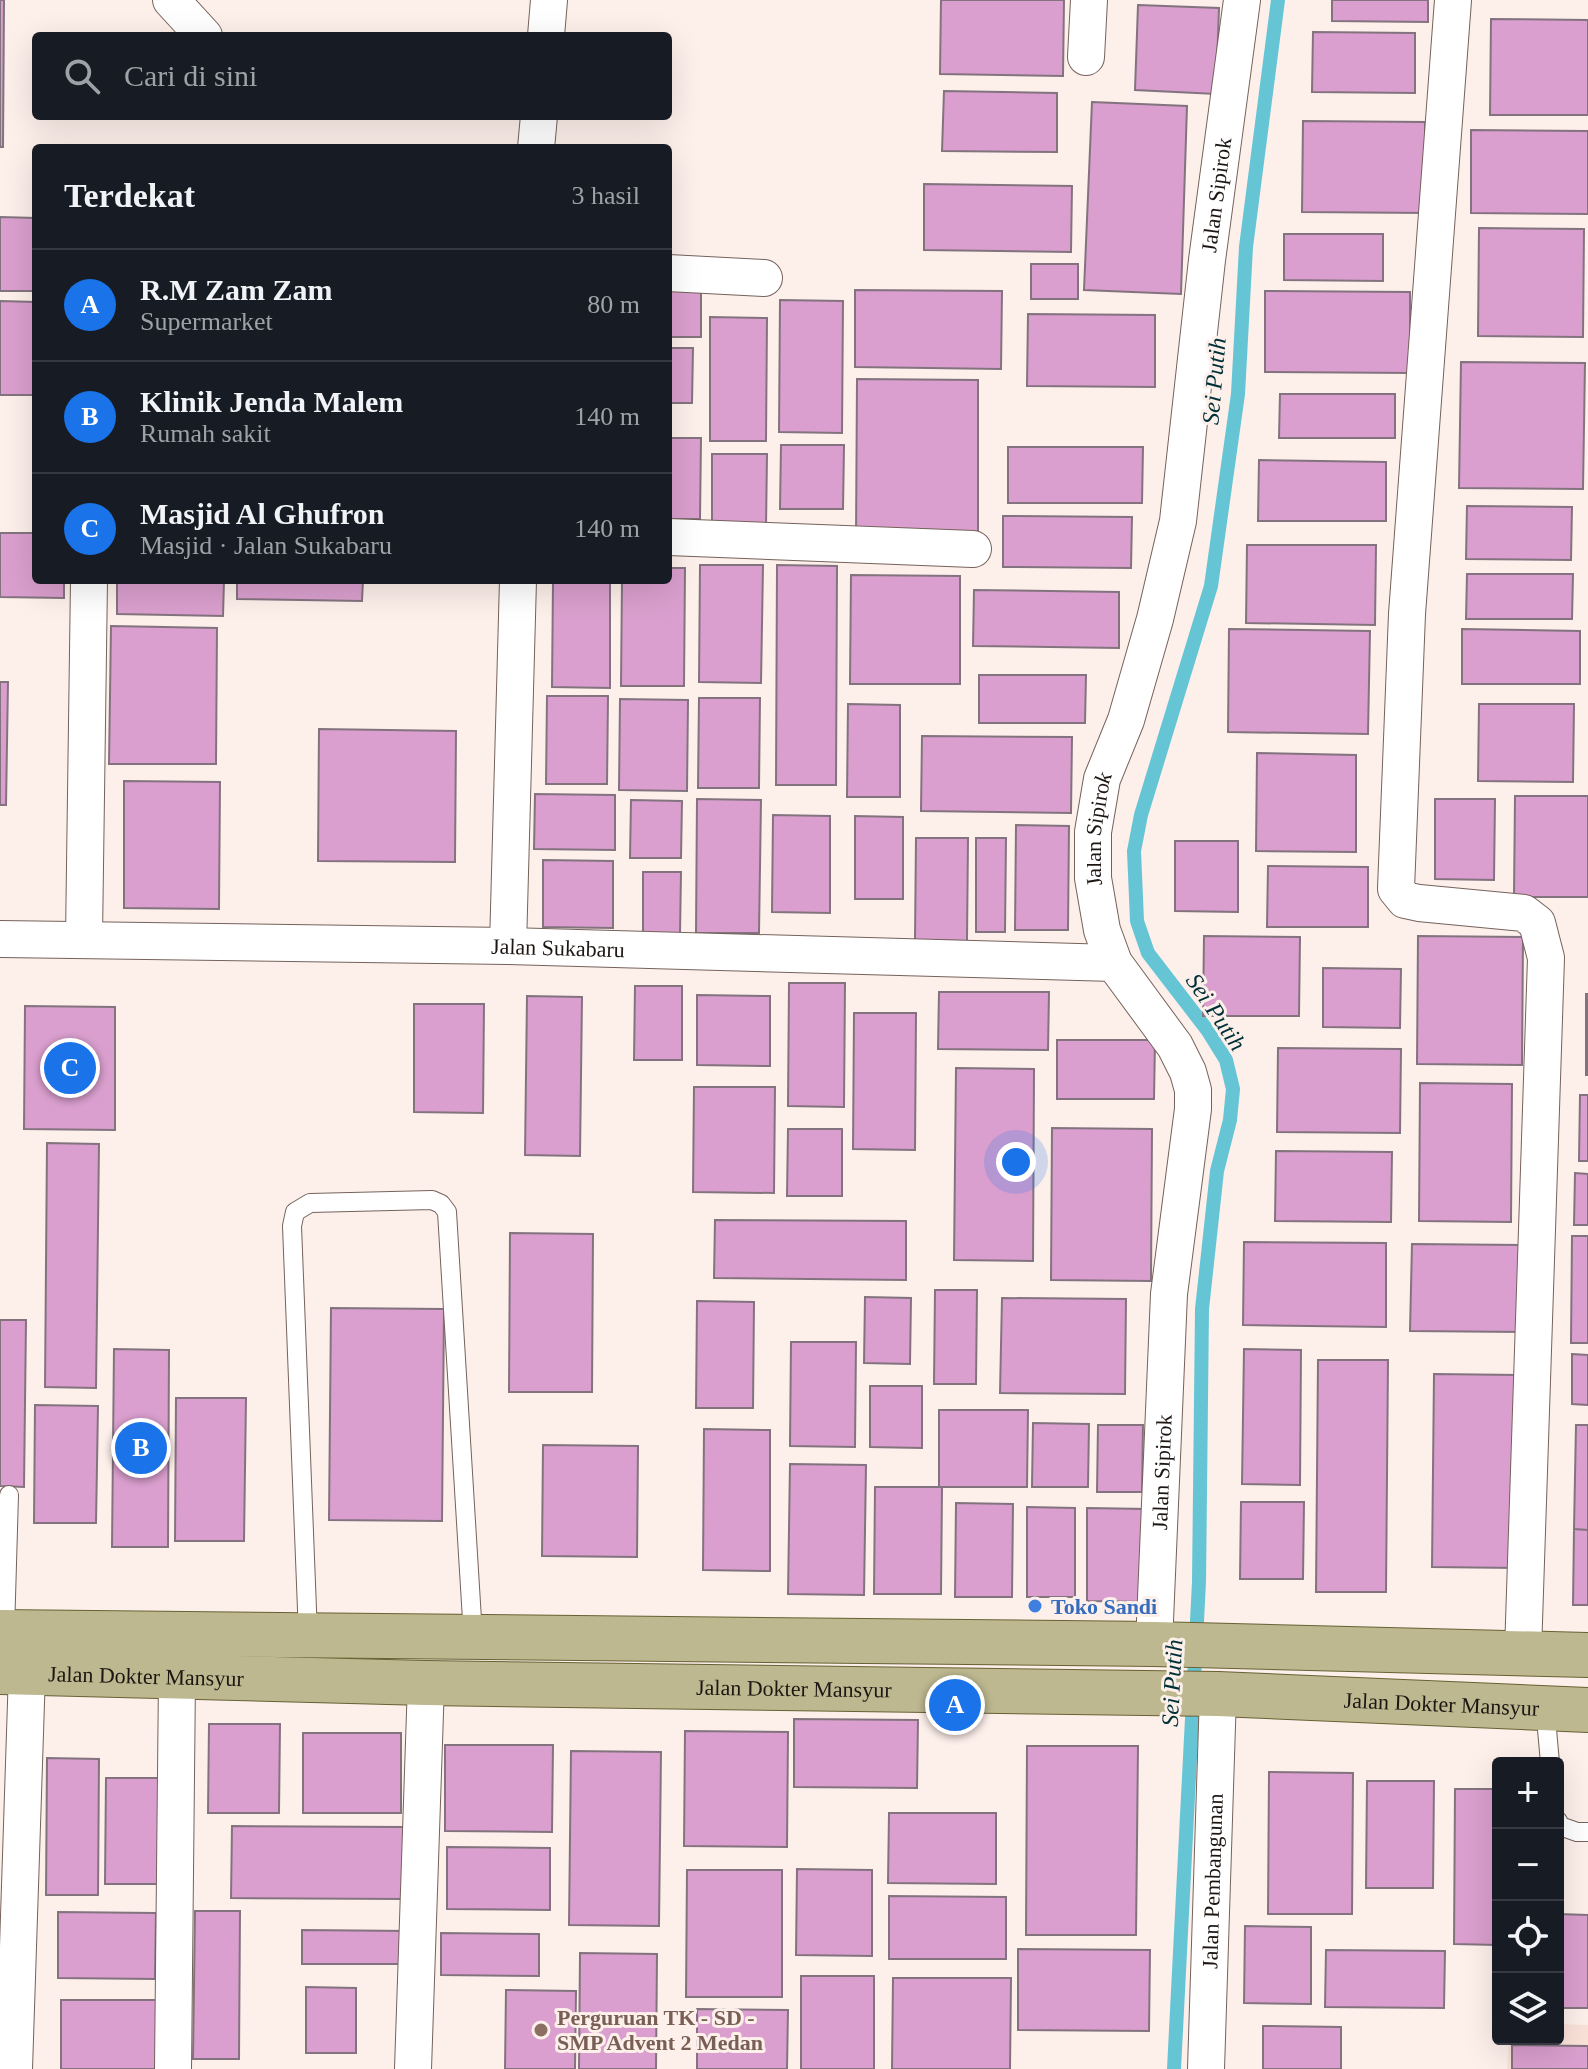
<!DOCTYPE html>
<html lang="id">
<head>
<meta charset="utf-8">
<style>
  body { margin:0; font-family:"Times New Roman",serif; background:#20242c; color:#f1f3f6 }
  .controls { position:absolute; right:24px; bottom:24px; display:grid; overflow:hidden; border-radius:8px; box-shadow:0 8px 32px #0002 }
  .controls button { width:72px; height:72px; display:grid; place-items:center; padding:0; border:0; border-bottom:2px solid #363941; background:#171b24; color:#f1f3f6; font:40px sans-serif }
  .you { position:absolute; left:1016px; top:1162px; width:28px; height:28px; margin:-20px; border:6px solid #fff; border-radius:50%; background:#1a73e8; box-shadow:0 0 0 12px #1a73e833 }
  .badge { display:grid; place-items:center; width:52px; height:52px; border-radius:50%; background:#1a73e8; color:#fff; font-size:26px; font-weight:700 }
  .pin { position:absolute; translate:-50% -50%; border:4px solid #fff; box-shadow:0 2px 8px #0006 }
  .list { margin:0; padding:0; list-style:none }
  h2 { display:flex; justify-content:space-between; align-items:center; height:104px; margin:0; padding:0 32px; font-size:34px }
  h2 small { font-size:26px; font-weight:400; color:#9ea1a6 }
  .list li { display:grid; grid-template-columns:52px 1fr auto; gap:24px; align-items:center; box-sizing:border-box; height:112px; padding:0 32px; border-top:2px solid #363941 }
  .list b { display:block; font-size:30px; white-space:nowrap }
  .list p { margin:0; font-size:26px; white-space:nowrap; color:#9ea1a6 }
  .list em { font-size:26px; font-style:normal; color:#9ea1a6 }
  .icon { flex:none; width:44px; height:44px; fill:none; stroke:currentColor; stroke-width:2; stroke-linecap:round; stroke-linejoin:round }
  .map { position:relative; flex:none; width:1588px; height:2069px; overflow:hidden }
  .search { position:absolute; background:#171b24; box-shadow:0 8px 32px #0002; left:32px; top:32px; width:640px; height:88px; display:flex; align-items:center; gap:20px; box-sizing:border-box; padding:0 28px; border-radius:8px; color:#9ea1a6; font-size:30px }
  .panel { position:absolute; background:#171b24; box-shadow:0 8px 32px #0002; left:32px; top:144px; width:640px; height:440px; border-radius:8px }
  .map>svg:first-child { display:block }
  .built { fill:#fae2d9 }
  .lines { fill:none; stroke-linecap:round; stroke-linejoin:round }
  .stream { stroke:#65c5d5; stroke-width:14 }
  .building { fill:#da9fce; stroke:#83737f; stroke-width:2 }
  .service-casing { stroke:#75625b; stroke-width:20 }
  .minor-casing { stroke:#75625b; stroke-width:38 }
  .primary-casing { stroke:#686133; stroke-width:46 }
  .service { stroke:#fff; stroke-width:18 }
  .minor { stroke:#fff; stroke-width:36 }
  .primary { stroke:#bdb88f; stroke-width:44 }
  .shop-dot { fill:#3f7fe0; stroke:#fdefea; stroke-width:3 }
  .education-dot { fill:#8d6e63; stroke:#fdefea; stroke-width:3 }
  .labels { text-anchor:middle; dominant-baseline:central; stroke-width:6; stroke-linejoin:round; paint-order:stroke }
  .street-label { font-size:22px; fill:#1d1613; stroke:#fdefea }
  .shop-label { font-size:22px; font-weight:bold; fill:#366cbe; stroke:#fdefea; text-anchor:start }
  .education-label { font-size:22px; font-weight:bold; fill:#785e54; stroke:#fdefea; text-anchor:start }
  .water-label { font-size:24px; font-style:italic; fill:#003037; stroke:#fdefea }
</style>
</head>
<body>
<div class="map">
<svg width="1588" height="2069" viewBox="0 0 1588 2069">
  <rect width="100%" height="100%" fill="#fdefea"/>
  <!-- built -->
  <path class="built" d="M1558 2024 1588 2025V2069H1507L1509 2039H1558Z"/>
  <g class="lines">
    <!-- stream -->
    <path class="stream" d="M1174 2069 1199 1582 1202 1309 1217 1171 1230 1120 1233 1089 1226 1060 1208 1031 1148 953 1137 921 1134 851 1141 815 1211 586 1238 394 1246 247 1278 0"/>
  </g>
  <!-- building -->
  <path class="building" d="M0 0H4L3 147H0Z
    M941 0H1064L1063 76 940 74Z
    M1332 0H1428V22L1332 21Z
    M1138 5 1219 8 1216 94 1135 90Z
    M1491 19 1588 20V115H1490Z
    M1313 32 1415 33V93L1312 92Z
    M944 91 1057 93V152L942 151Z
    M1092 102 1187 106 1181 294 1084 290Z
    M1303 121 1425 122V213L1302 212Z
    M1471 130 1588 131V214L1471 213Z
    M924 184 1072 186 1071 252 924 250Z
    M0 217 36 218V291H0Z
    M1479 228 1584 229 1583 337 1478 336Z
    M1284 234H1383V281L1284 280Z
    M1031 264H1078V299H1031Z
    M668 285H701V337H668Z
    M855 290 1002 291 1001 369 855 367Z
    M1265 291 1410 292V373L1265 372Z
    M780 300 843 301 842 433 779 432Z
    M0 301 36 302V395H0Z
    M1028 314 1155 315V387L1027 386Z
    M710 317 767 318 766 441H710Z
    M668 348H693L692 403H668Z
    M1461 362 1585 363 1583 489 1459 488Z
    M857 379 978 380V539L856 538Z
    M1280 394H1395V438H1279Z
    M668 438H701L700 519H668Z
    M781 445H844L843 509H780Z
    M1008 447H1143L1142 503H1008Z
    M712 454H767L766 527H712Z
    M1259 460 1386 462V521H1258Z
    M1467 506 1572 507 1571 560 1466 559Z
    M1003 516 1132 517 1131 568 1003 567Z
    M0 533H36V580H64V598L0 597Z
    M1247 545H1376L1375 625 1246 623Z
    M700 565H763L761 683 699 682Z
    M777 565 837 566 836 785H776Z
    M668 568H685L684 686H621L622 580H668Z
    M1467 574H1573L1572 619H1466Z
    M851 575 960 576V684H850Z
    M117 580H224L223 616 117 614Z
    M237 580H363L362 601 237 599Z
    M553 580H610V688L552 687Z
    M974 590 1119 592V648L973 646Z
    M111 626 217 628 216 764H109Z
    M1229 629 1370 631 1368 734 1228 732Z
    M1462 629 1580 631V684H1462Z
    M979 675H1086L1085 723H979Z
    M0 682H8L6 805H0Z
    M547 696H608L607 784H546Z
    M699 698H760L759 788H698Z
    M620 699 688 700 687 791 619 790Z
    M848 704 900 705V797H847Z
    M1479 704H1574L1573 782 1478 781Z
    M319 729 456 731 455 862 318 861Z
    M922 736 1072 737 1071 813 921 811Z
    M1257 753 1356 755V852L1256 851Z
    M124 781 220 782 219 909 124 908Z
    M535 794 615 795V850L534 849Z
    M1515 796H1588V897H1514Z
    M697 799 761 800 759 933H696Z
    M1435 799H1495L1494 880 1435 879Z
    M631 800 682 801 681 858H630Z
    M773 815 830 816V913L772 912Z
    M855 816 903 817V899H855Z
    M1016 825 1069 826 1068 930H1015Z
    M916 838H968L967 941 915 940Z
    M976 838H1006L1005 932H976Z
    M1175 841H1238V912L1175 911Z
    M543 860 613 861V928L543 927Z
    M1268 866 1368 867V927H1267Z
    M643 872H681L680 934H643Z
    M1204 936 1300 937 1299 1016H1203Z
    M1418 936 1523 937 1522 1065 1417 1064Z
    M1323 968 1401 969 1400 1028 1323 1027Z
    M789 983H845L844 1107 788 1106Z
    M635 986H682V1060H634Z
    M939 992H1049L1048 1050 938 1049Z
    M1586 994H1588V1075H1586Z
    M697 995 770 996V1066L697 1065Z
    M527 996 582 997 580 1156 525 1155Z
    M414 1004H484L483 1113 414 1112Z
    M25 1006 115 1007V1130L24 1129Z
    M854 1013H916L915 1150 853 1149Z
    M1057 1040H1155L1154 1099H1057Z
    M1278 1048 1401 1049 1400 1133 1277 1132Z
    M956 1068 1034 1069 1033 1261 954 1260Z
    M1420 1083 1512 1084 1511 1222 1419 1221Z
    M694 1087H775L774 1193 693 1192Z
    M1580 1095H1588V1161H1579Z
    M1052 1128 1152 1129 1151 1281 1051 1280Z
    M788 1129H842V1196H787Z
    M47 1143 99 1144 96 1388 45 1387Z
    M1276 1151 1392 1152 1391 1222 1275 1221Z
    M1575 1173 1588 1174V1225H1574Z
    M715 1220 906 1221V1280L714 1278Z
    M510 1233 593 1234 592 1392H509Z
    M1572 1236H1588V1343H1571Z
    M1244 1242 1386 1243V1327L1243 1325Z
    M1412 1244 1522 1245V1332L1410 1331Z
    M935 1290H977L976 1384H934Z
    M865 1297 911 1298 910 1364 864 1363Z
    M1002 1298 1126 1299 1125 1394 1000 1393Z
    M697 1301 754 1302 753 1408H696Z
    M331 1308 444 1309 442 1521 329 1520Z
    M0 1320H26L24 1487 0 1486Z
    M791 1342H856L855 1447 790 1446Z
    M114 1349 169 1350 168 1547H112Z
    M1244 1349 1301 1350 1300 1485 1242 1484Z
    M1572 1354 1588 1355V1405L1572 1404Z
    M1318 1360H1388L1386 1592H1316Z
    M1434 1374 1519 1375 1517 1568 1432 1567Z
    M870 1386H922V1448L870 1447Z
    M176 1398H246L244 1541H175Z
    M35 1405 98 1406 96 1523H34Z
    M939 1410H1028L1027 1487H939Z
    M1033 1423 1089 1424 1088 1487H1032Z
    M1098 1425H1143L1142 1492H1097Z
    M1576 1425H1588V1530L1574 1529Z
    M704 1429 770 1430V1571L703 1570Z
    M543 1445 638 1446 637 1557 542 1556Z
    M790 1464 866 1465 864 1595 788 1594Z
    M875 1487H942L941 1594H874Z
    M1241 1502H1304L1303 1579H1240Z
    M956 1503 1013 1504 1012 1597H955Z
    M1027 1507 1075 1508V1597H1027Z
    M1087 1508 1147 1509 1146 1602 1087 1601Z
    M1574 1529 1588 1530V1605H1573Z
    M794 1719 918 1720 917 1788 794 1787Z
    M209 1724H280L279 1813H208Z
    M685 1731 788 1732 787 1847 684 1846Z
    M303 1733H401V1813H303Z
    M445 1745H553L552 1832 445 1831Z
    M1027 1746H1138L1136 1935H1026Z
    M571 1751 661 1752 659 1926 569 1925Z
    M47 1758 99 1759 98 1895H46Z
    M1269 1772 1353 1773 1352 1914H1268Z
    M106 1778H166V1884H105Z
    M1367 1781H1434L1433 1888H1366Z
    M1455 1789H1498V1945L1454 1944Z
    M889 1813H996V1884L888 1883Z
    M232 1826 404 1827V1899L231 1898Z
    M447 1847 550 1848V1910L447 1909Z
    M797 1869 872 1870V1956L796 1955Z
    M687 1870H782V1997H686Z
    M889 1896 1006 1897V1959H889Z
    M195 1911H240L239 2059H193Z
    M58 1912 156 1913 155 1979 58 1978Z
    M1558 1914 1588 1915V2008H1558Z
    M1245 1926 1311 1927V2004L1244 2003Z
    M302 1930 409 1931 408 1964H302Z
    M441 1933 539 1934V1976L441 1975Z
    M1018 1949 1150 1950 1149 2031 1018 2030Z
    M1326 1950 1445 1951 1444 2008 1325 2007Z
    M580 1953 657 1954 656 2069H579Z
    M801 1976H874V2069H801Z
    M893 1978H1011L1010 2069H892Z
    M306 1987 356 1988V2053H306Z
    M506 1990 576 1991 575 2069H505Z
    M61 2000H163L162 2069H61Z
    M697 2009 788 2010 787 2069H697Z
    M1263 2026 1341 2027V2069H1263Z
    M1512 2045 1588 2046V2069H1512Z"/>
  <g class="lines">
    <defs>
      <path id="service" d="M5 1632 9 1495
        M308 1635 292 1226 295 1212 310 1203 432 1200 441 1204 447 1212 473 1636
        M1545 1707 1550 1763
        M1558 1821 1560 1826 1577 1832H1588"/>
      <g id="minor">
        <path d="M171 0 204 36"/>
        <path d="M1453 0 1407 614 1396 889 1405 900 1419 903 1524 913 1537 923 1546 958 1523 1652"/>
        <path d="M546 36 549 0"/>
        <path d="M1086 57 1089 0"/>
        <path d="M536 148 539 116"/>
        <path d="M668 273 764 278"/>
        <path d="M668 537 973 549"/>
        <path d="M84 938 89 580"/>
        <path id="s1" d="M0 939 508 946 1114 963"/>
        <path d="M508 946 518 580"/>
        <path id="s2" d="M1154 1644 1169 1294 1193 1109V1090L1188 1072 1175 1046 1114 963 1102 930 1093 878V832L1102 779 1126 720 1155 619 1178 521 1207 260 1242 0"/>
        <path d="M14 2069 27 1672"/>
        <path d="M173 2069 177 1677"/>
        <path d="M413 2069 426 1683"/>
        <path id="s3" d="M1206 2069 1218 1694"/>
      </g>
      <g id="primary">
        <path d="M0 1632 1154 1644 1588 1655"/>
        <path id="s4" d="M0 1672 426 1683 1218 1694 1588 1710"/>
      </g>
    </defs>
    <!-- service casing -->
    <use href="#service" class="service-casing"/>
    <!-- minor casing -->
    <use href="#minor" class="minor-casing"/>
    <!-- primary casing -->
    <use href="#primary" class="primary-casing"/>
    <!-- service -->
    <use href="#service" class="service"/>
    <!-- minor -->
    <use href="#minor" class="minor"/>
    <!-- primary -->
    <use href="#primary" class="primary"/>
  </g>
  <!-- markers -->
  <circle class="shop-dot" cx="1035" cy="1606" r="8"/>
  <circle class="education-dot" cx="541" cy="2030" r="8"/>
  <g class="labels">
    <!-- street labels -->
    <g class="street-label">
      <text stroke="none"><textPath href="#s2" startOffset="1492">Jalan Sipirok</textPath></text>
      <text stroke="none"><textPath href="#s2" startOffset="844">Jalan Sipirok</textPath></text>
      <text stroke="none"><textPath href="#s1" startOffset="558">Jalan Sukabaru</textPath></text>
      <text stroke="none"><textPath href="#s2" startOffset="172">Jalan Sipirok</textPath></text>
      <text stroke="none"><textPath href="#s4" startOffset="146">Jalan Dokter Mansyur</textPath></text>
      <text stroke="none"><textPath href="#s4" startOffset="794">Jalan Dokter Mansyur</textPath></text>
      <text stroke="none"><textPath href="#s4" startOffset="1442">Jalan Dokter Mansyur</textPath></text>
      <text stroke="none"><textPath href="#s3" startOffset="188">Jalan Pembangunan</textPath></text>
    </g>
    <!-- shop labels -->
    <g class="shop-label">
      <text x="1051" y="1606">Toko Sandi</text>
    </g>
    <!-- education labels -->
    <g class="education-label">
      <text x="557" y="2017">Perguruan TK - SD -<tspan x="557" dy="25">SMP Advent 2 Medan</tspan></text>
    </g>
    <!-- water labels -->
    <g class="water-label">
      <text transform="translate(1214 381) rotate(-85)">Sei Putih</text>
      <text transform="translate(1216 1012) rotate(56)">Sei Putih</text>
      <text transform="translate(1172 1683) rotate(-87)">Sei Putih</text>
    </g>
  </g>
</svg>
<div class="controls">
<button>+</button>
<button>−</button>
<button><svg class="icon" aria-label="locate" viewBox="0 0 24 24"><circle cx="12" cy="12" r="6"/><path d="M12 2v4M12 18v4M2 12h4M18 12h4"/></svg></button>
<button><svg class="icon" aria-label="layers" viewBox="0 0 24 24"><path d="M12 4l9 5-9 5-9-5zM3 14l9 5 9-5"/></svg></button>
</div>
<div class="you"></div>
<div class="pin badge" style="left:955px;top:1705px">A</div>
<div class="pin badge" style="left:141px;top:1448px">B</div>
<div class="pin badge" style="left:70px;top:1068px">C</div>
<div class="search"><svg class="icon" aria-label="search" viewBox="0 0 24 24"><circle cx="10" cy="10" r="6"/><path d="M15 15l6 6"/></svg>Cari di sini</div>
<section class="panel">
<h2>Terdekat<small>3 hasil</small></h2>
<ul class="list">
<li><span class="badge">A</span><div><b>R.M Zam Zam</b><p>Supermarket</p></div><em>80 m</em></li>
<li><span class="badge">B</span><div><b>Klinik Jenda Malem</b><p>Rumah sakit</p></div><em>140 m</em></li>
<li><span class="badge">C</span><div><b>Masjid Al Ghufron</b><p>Masjid · Jalan Sukabaru</p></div><em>140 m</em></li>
</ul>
</section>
</div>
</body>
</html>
